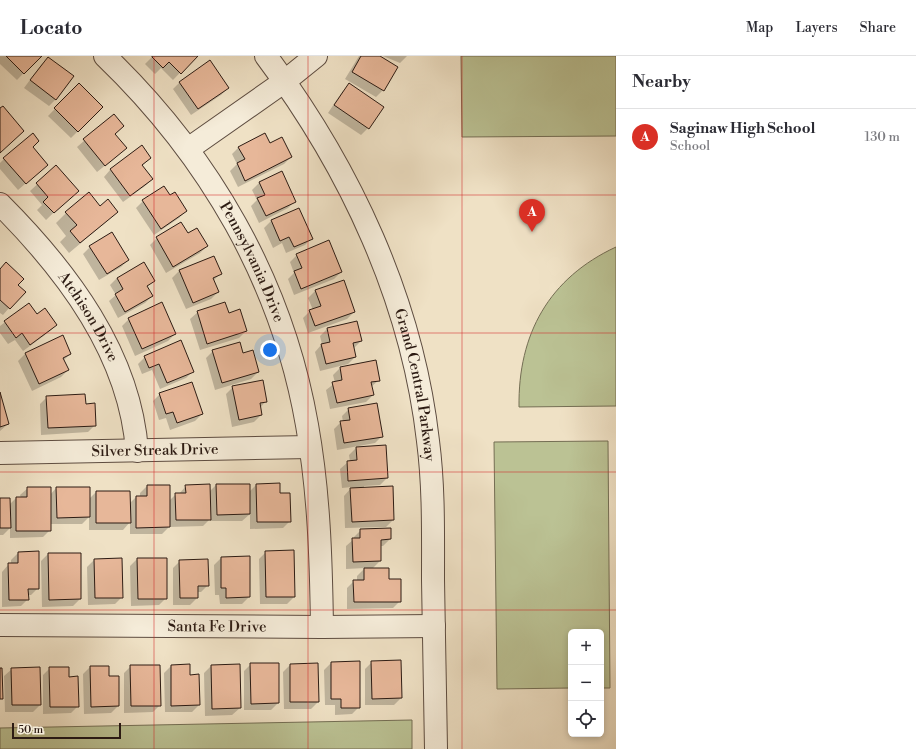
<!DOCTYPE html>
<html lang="en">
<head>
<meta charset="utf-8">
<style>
  body { margin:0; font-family:"Libre Bodoni",serif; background:#f7f7f7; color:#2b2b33 }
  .controls { position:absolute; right:12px; bottom:12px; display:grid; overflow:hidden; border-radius:6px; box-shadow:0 2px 6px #0003 }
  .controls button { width:36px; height:36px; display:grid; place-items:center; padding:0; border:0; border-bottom:1px solid #e1e1e2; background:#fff; color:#2b2b33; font:20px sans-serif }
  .scale { position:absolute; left:12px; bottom:10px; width:109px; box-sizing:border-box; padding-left:4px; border:2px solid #2c1b13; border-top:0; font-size:11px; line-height:14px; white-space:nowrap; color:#2c1b13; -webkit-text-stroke:3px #f5ecd9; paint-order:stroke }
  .you { position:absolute; left:270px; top:294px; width:14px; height:14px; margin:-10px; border:3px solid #fff; border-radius:50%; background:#1a73e8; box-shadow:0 0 0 6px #1a73e833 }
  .badge { display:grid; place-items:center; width:26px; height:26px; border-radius:50%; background:#d93025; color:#fff; font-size:13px; font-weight:700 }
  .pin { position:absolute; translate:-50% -33px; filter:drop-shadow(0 1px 2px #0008) }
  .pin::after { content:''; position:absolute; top:21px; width:14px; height:12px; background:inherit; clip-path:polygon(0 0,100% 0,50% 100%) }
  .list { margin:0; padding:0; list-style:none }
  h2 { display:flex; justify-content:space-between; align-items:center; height:52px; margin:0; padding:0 16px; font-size:17px }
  h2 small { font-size:13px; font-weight:400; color:#7c7c81 }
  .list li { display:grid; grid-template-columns:26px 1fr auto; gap:12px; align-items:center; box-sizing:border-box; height:56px; padding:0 16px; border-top:1px solid #e1e1e2 }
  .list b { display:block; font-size:15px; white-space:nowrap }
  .list p { margin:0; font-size:13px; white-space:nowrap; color:#7c7c81 }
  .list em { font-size:13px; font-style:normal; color:#7c7c81 }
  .icon { flex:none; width:22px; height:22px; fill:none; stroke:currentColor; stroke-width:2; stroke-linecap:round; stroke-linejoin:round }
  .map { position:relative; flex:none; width:616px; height:693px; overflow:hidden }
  header { display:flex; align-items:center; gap:24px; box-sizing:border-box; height:56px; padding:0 20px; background:#fff; border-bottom:1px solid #e1e1e2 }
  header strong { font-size:19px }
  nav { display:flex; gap:22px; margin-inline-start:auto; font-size:14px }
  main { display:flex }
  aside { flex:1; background:#fff }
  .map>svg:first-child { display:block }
  .green { fill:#bbc294; stroke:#746e54 }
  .shadow { fill:#0003 }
  .building { fill:#e7b799; stroke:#2c1b13 }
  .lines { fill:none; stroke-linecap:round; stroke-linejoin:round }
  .minor-casing { stroke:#5d4c40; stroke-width:24 }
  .minor { stroke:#f5ecd9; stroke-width:22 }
  .grid { fill:none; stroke:#d62828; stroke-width:1; stroke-opacity:0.55 }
  .labels { text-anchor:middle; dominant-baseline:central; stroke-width:4; stroke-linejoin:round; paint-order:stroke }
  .street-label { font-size:15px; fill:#2c1b13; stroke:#f5ecd9 }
</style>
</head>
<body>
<header>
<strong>Locato</strong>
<nav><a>Map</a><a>Layers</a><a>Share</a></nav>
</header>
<main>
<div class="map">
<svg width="616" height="693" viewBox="0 0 616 693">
  <rect width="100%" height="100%" fill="#efe1c5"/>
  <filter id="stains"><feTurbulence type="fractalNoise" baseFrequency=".005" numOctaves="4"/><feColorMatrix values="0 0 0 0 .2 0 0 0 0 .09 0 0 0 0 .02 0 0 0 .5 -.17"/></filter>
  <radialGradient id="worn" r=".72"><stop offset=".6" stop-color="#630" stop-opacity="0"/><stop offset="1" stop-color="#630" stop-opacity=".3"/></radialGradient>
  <!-- green -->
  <path class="green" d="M461 0H616V80L462 81Z
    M616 191V350L519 351C518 278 549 222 616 191Z
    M608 385 610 632H601V576H571V632L497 633 494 386Z
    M412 664V693H0V672Z"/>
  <!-- shadow -->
  <path class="shadow" d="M0 0H40L17 24 0 8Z
    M153 0H196L173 24 161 12 155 18 145 8Z
    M359 0H378L397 11 383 34 376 41 345 23Z
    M383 0H407L400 7Z
    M48 2 56 43 49 50 24 32 41 9Z
    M180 26 228 32 221 39 191 59 173 33Z
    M79 28 102 51 71 82 48 60Z
    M349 29 368 72 361 79 328 57 342 36Z
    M114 59V78L118 99 97 116 77 91Z
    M270 89 291 101 284 108 238 131 230 115 237 108 232 98 239 91Z
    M32 91 39 116 18 134 0 113V107L4 103Z
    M150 102 142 110 152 123 145 130 123 146 104 121 110 114Z
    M56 111 70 141 46 164 37 154 42 149 30 135Z
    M281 116 295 145 288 152 259 167 251 150 257 144 252 134 259 127Z
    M170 141 186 155 179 162 154 179 136 152 143 145Z
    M100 151 116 155 106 166 69 197 60 186 66 180 56 167 66 157Z
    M299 153 312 182 305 189 286 197 282 187 273 192 264 172 271 165Z
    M187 178 207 190 200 197 166 217 150 189 157 182Z
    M90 191 128 204 121 211 99 224 83 198Z
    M297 199 341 216 334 223 294 239 288 223 294 217 290 206Z
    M213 201 220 218 213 225 218 236 211 243 186 253 172 222 179 215Z
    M0 214 17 229 9 252 3 259 0 257Z
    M117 222 153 225 147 231 152 240 145 247 118 262 109 245 116 239 110 229Z
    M343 225 354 256 347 263 308 277 303 262 310 255 313 254 308 242 315 235Z
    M29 248 37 259 56 269 49 276 23 295 15 284 8 288 0 277V270Z
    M198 256 228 258 246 275 239 282 200 294 190 263Z
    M129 263 175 278 168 285 135 300 122 270Z
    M327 273 361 285 354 292 355 301 348 308 320 315 315 296 322 288 320 280Z
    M62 280 70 298 64 304 68 314 61 321 32 335 18 305 25 298Z
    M213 295 242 298 258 316 251 323 215 334 206 302Z
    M145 301 193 315 186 322 160 333 152 314 142 318 138 308Z
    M340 312 379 324 371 331 373 339 366 346 330 353 326 334 335 327 333 319Z
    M233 331 266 345 260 352 261 359 254 366 232 371 226 338Z
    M160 338 202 358 195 365 170 374 166 362 159 364 153 345Z
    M0 339 8 368 0 375Z
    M47 341 85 349 95 369 88 376 41 379 40 348Z
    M349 353 382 380 375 387 337 394 334 373 341 366H343L342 360Z
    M356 392 387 422 380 429 364 430V432L393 464 386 471 345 472 344 440 352 431 342 432 340 413 348 406H350L349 399Z
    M216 429 249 436 256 429 279 438 290 465 283 472 250 473V458L242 465H210V463L203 470 169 471 162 478H130V466L123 474H89V461L82 468H50V474L43 481 10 482V472L3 479H0V443L9 449 16 442H21L20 439 28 432 50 439 56 432 89 443 96 436 129 448 136 441H140V437L147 430 169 445 176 438H179L186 430 209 436Z
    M361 474 390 483 383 490H380V505L372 513 400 545 393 552 347 553V532L354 525H357V520L365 512 346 513V490L354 483V481Z
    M266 496 294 541 287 548H260L259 503Z
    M18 497 38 532 31 539H28V543L21 550 2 551V516L9 508H11V504Z
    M48 498H80V543L73 550 42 551 41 505Z
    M221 502 249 541 242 548H220L219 539H215L214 509Z
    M137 503 166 542 159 549 131 550 130 510Z
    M94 504 122 541 115 548 88 549 87 511Z
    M180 505 208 529 201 536H197V542L190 549H173V512Z
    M372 606 401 642 394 649H365V613Z
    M331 607 359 651 352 658 335 659V649H325L324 614Z
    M251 608 278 647 271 654H244V615Z
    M290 609 318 646 311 653H284L283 616Z
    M131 610 160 649 153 656 124 657V617Z
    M171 610 189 620 199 649 192 656H165L164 617Z
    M211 610 240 652 232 659 205 660 204 617Z
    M90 611 108 621H118V650L111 657 84 658 83 618Z
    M50 612 68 622 78 650 71 657 43 658V619Z
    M12 613 40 649 33 656H5L4 620Z"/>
  <!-- building -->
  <path class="building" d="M6 0H42L24 18Z
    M152 0H198L181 18 169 6 163 12 152 1Z
    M361 0H380L398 11 384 35 352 16Z
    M48 1 74 20 56 44 30 24Z
    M210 4 229 32 198 53 179 26Z
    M79 27 103 51 78 76 54 52Z
    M349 27 384 51 369 73 334 49Z
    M3 50 24 75 0 97V52Z
    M114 58 124 70 115 78 127 92 105 110 83 83Z
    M33 77 39 85 33 91 48 109 26 128 3 102Z
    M265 77 270 87 282 81 292 101 245 125 237 107 245 103 238 91Z
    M142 89 151 102 142 109 153 123 130 140 110 113Z
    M56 109 79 135 54 157 43 146 48 141 36 127Z
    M282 115 296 146 266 160 257 142 265 139 259 126Z
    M164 130 170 139 175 136 187 155 161 173 142 144Z
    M89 136 100 150 108 143 118 156 80 187 70 175 77 169 65 156Z
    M299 152 313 183 294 191 289 181 280 185 271 164Z
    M181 166 188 177 197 172 208 190 173 211 156 181Z
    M112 176 129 204 107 218 89 190Z
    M329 184 342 216 301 233 294 215 302 212 296 198Z
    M214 200 222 218 213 222 219 236 193 247 179 214Z
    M6 206 24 223 18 229 26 236 10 253 0 244V213Z
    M144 206 155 225 147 230 153 240 125 256 115 238 123 233 117 222Z
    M344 224 355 256 315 270 309 254 321 250 315 234Z
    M162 246 176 278 142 293 128 262Z
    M225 246 229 257 240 253 247 275 207 288 197 255Z
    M29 247 37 258 45 252 57 269 30 289 22 277 16 282 4 265Z
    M357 265 362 285 353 287 356 301 326 308 321 288 330 286 327 272Z
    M63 279 71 298 63 302 69 314 39 328 25 297Z
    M181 284 194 316 167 327 159 308 149 312 144 300Z
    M240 286 243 297 253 294 259 316 222 327 212 294Z
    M376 304 380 325 371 326 374 339 337 347 332 326 342 324 340 311Z
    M263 324 267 346 260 347 262 359 239 364 232 330Z
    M192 326 203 358 177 367 173 356 166 358 159 337Z
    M0 336 9 368 0 371Z
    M85 338 86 348 95 347 96 370 48 372 46 340Z
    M377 347 383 381 344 387 340 365 350 364 348 352Z
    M386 389 388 422 348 425 347 405 357 404 356 391Z
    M280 427V437H290L291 466H257L256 428Z
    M210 428 211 464H176L175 437H186L185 429Z
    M216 428H250V458L217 459Z
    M147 429H170V471L136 472V440H147Z
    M393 430 394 464 352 466 350 432Z
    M27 431H51V475H16V441H27Z
    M56 431H90V461L57 462Z
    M96 435H130L131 467H96Z
    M0 442H10L11 472H0Z
    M391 472V483L381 484V505L353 506 352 482H360V473Z
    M294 494 295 541H266L265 495Z
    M39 495V533H28L29 544H9L8 507H18V496Z
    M48 497H81V543L49 544Z
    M250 500V541L226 542V532H221V501Z
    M122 502 123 542H95L94 503Z
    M137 502H167V543H138Z
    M208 503 209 530H198V542H180L179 504Z
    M364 512H389V523H401V546H354L353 524H364Z
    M401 604 402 642 372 643 371 605Z
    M360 605V652H341V643H331V606Z
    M250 607H279V647L251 648Z
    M318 607 319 646H290V608Z
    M190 608V619L199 618 200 649 171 650V609Z
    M240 608 241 652 212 653 211 609Z
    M130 609H160L161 650H131Z
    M90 610H109V620H119V650L91 651Z
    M40 611 41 649H12L11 612Z
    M49 611H69V621L78 620 79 651H50Z
    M0 612H2L3 643H0Z"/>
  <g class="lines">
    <defs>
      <g id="minor">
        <path id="s1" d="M105 0C209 100 282 225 307 369 319 436 321 503 322 571"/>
        <path id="s2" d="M266 0C350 112 412 244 428 385 434 431 433 478 433 524 434 580 435 637 436 693"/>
        <path d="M188 93 285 25 316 0"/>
        <path id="s3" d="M0 148C67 215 130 298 137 395"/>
        <path id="s4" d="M0 397 310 391"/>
        <path id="s5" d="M0 569 322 571 434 570"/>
      </g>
    </defs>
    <!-- minor casing -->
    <use href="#minor" class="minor-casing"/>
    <!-- minor -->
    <use href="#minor" class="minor"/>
  </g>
  <!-- grid -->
  <path class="grid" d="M154 0V693M308 0V693M462 0V693M0 139H616M0 277H616M0 416H616M0 554H616"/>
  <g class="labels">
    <!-- street labels -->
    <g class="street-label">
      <text stroke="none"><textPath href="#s1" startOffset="255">Pennsylvania Drive</textPath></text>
      <text stroke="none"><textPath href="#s3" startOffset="144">Atchison Drive</textPath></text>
      <text stroke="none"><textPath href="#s2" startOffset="365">Grand Central Parkway</textPath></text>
      <text stroke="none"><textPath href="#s4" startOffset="155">Silver Streak Drive</textPath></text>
      <text stroke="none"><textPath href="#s5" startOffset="217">Santa Fe Drive</textPath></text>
    </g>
  </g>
  <rect width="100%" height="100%" filter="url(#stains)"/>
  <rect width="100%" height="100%" fill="url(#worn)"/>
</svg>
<div class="controls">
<button>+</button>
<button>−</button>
<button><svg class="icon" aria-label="locate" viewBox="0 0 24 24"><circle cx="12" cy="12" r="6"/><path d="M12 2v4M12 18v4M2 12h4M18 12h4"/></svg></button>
</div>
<div class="scale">50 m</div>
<div class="you"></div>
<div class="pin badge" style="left:532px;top:176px">A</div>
</div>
<aside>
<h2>Nearby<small></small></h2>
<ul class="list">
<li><span class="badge">A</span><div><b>Saginaw High School</b><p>School</p></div><em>130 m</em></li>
</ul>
</aside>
</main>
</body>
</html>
